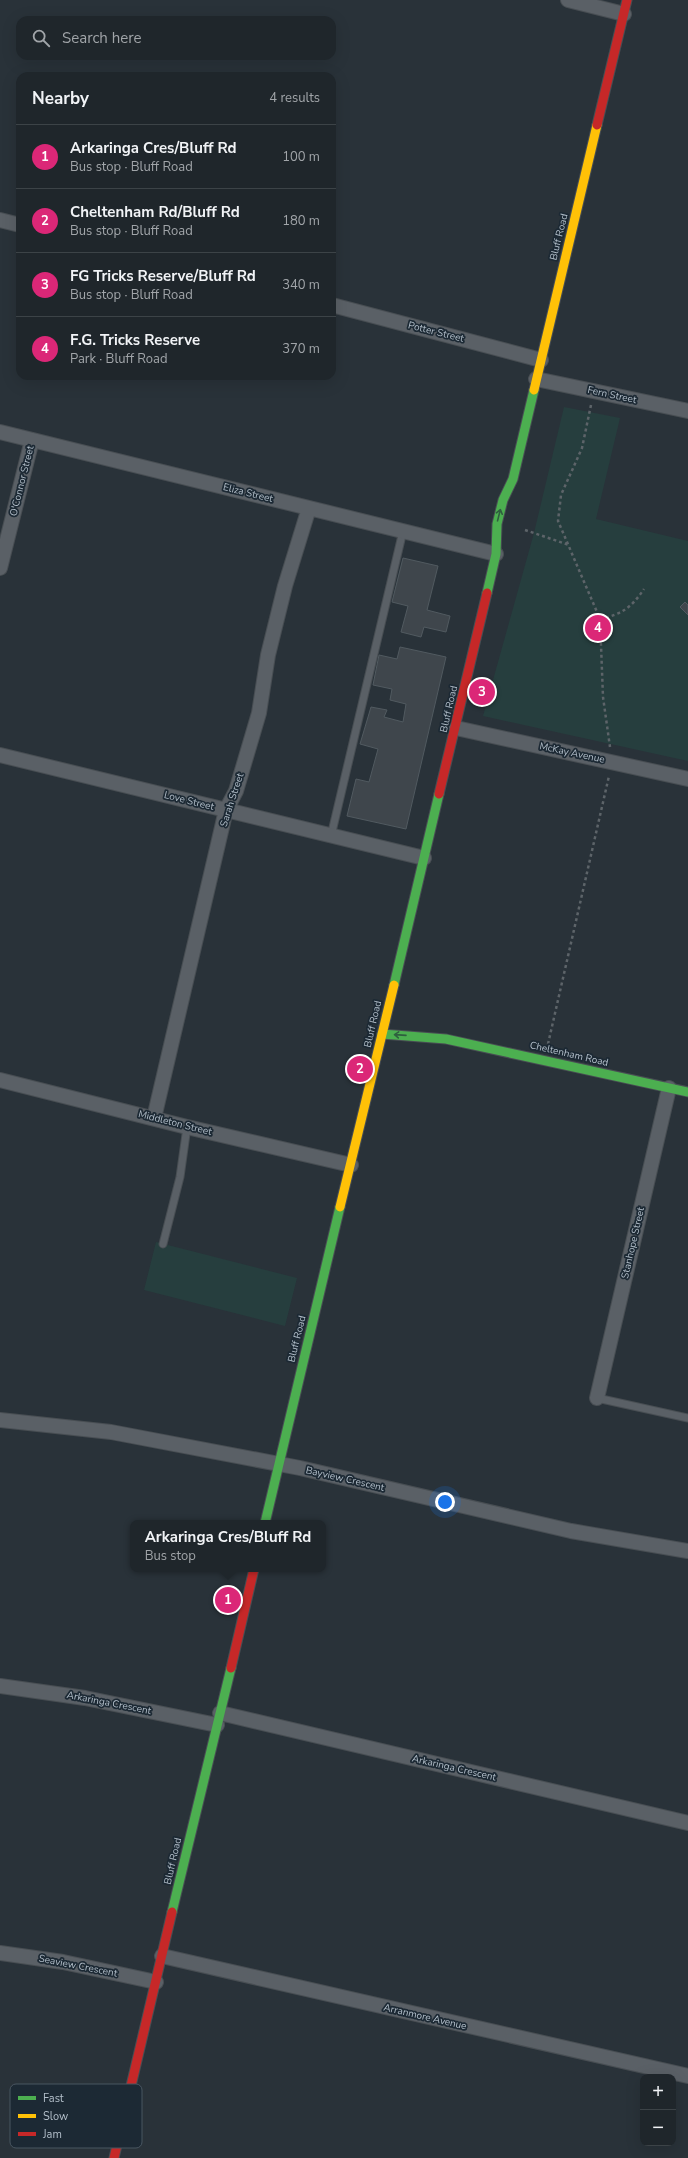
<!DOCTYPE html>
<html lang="en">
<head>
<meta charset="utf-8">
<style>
  body { margin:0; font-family:"Nunito Sans",sans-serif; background:#2c3237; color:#f1f3f6 }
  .controls { position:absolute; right:12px; bottom:12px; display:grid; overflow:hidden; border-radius:8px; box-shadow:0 4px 16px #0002 }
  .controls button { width:36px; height:36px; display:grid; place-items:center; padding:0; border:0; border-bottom:1px solid #3c4347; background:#1f262b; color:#f1f3f6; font:20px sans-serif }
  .you { position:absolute; left:445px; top:1502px; width:14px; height:14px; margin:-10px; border:3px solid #fff; border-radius:50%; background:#1a73e8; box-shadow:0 0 0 6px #1a73e833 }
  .badge { display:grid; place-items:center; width:26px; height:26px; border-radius:50%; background:#db2777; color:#fff; font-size:13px; font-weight:700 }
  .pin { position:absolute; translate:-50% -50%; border:2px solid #fff; box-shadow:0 1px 4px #0006 }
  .popup { position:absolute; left:130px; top:1520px; width:196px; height:52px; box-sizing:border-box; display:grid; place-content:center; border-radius:8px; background:#1f262b; filter:drop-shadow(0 1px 3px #0005); font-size:13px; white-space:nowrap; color:#a1a5a9 }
  .popup b { font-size:15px; color:#f1f3f6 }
  .popup::after { content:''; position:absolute; left:50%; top:100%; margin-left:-8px; border:8px solid transparent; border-top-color:#1f262b }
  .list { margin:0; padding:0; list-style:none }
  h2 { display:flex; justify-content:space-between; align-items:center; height:52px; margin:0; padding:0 16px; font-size:17px }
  h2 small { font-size:13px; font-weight:400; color:#a1a5a9 }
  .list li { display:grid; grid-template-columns:26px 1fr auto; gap:12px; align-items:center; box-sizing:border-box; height:64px; padding:0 16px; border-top:1px solid #3c4347 }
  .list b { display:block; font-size:15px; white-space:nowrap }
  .list p { margin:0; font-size:13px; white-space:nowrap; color:#a1a5a9 }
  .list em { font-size:13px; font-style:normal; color:#a1a5a9 }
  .icon { flex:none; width:22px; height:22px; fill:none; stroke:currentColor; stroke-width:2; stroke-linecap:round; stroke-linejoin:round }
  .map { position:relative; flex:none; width:688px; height:2158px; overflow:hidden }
  .search { position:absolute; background:#1f262b; box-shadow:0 4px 16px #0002; left:16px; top:16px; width:320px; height:44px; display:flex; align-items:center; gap:10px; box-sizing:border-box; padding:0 14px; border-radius:12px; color:#a1a5a9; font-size:15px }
  .panel { position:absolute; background:#1f262b; box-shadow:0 4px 16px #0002; left:16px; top:72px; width:320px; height:308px; border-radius:12px }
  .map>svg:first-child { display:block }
  .green { fill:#263e3e }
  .building { fill:#3f464c; stroke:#515a60 }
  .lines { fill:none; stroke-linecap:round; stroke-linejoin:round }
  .lane-casing { stroke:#484e53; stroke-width:9 }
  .street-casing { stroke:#484e53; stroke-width:16 }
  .fast-casing { stroke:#484e53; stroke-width:11 }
  .slow-casing { stroke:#484e53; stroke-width:11 }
  .jam-casing { stroke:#484e53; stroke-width:11 }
  .path { stroke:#5d6469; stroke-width:2.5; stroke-dasharray:3 3; stroke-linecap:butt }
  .lane { stroke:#5a6066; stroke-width:7 }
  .street { stroke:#5a6066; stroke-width:14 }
  .fast { stroke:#4caf50; stroke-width:9 }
  .slow { stroke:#ffc107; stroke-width:9 }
  .jam { stroke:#c62828; stroke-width:9 }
  .oneway { stroke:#2f5f3f }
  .labels { text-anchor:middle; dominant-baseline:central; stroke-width:3.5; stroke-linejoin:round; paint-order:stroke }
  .street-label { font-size:10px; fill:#b3bfca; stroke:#1c2934 }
  .key { fill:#1c2934; stroke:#495661; stroke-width:1 }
  .key-label { font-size:11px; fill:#b3bfca }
</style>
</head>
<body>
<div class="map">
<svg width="688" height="2158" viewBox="0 0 688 2158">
  <rect width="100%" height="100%" fill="#293239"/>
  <!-- green -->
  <path class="green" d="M564 407 620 418 596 519 688 541V761L483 716 534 533Z
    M156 1242 297 1278 285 1326 144 1290Z"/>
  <!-- building -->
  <path class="building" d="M403 558 438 566 427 610 450 616 446 632 424 627 421 637 401 632 408 606 392 602Z
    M685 602 688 605V615L680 607Z
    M400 647 446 657 406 829 347 816 356 779 369 782 378 749 360 744 371 707 387 710 384 717 403 722 406 704 390 700 392 689 373 685 379 655 397 659Z"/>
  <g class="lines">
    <defs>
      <path id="lane" d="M331 836 403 531
        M163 1244 180 1177 187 1127
        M597 1398 688 1418"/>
      <path id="street" d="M568 0 624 14
        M0 220 20 225
        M332 305 541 360
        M536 379 688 411
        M0 432 496 554
        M0 568 32 440
        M456 728 688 779
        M0 755 424 858
        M0 1080 187 1127 351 1165
        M154 1118 226 810 236 791 259 713 268 655 285 586 309 508
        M597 1398 669 1088
        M0 1420 111 1432 300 1468 571 1531 688 1551
        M0 1686 85 1698 217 1725
        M220 1713 688 1823
        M0 1953 63 1962 156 1982
        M162 1956 688 2076"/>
      <path id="fast" d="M487 593 496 554 497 524 503 500 513 479 534 390
        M394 985 439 794
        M382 1034 446 1039 688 1092
        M265 1523 340 1207
        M172 1912 231 1668"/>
      <path id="slow" d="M534 390 597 125
        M340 1207 394 985"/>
      <path id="jam" d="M597 125 627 0
        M439 794 487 593
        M231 1668 254 1569
        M114 2158 172 1912"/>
    </defs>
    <!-- lane casing -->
    <use href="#lane" class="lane-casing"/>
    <!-- street casing -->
    <use href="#street" class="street-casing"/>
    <!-- fast casing -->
    <use href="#fast" class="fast-casing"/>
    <!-- slow casing -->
    <use href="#slow" class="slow-casing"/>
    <!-- jam casing -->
    <use href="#jam" class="jam-casing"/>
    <!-- path -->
    <path class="path" d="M591 405 582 448 561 495 558 521 600 619 603 697 610 747
      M525 530 569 545
      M600 619C622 614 631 608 644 589
      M548 1044 609 776"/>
    <!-- lane -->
    <use href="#lane" class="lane"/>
    <!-- street -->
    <use href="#street" class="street"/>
    <!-- fast -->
    <use href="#fast" class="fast"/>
    <!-- slow -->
    <use href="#slow" class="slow"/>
    <!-- jam -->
    <use href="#jam" class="jam"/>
  </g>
  <!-- one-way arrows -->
  <defs><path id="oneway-shaft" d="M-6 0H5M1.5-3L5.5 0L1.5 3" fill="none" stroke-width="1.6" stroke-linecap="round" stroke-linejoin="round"/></defs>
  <g class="oneway">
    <use href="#oneway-shaft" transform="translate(499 515) rotate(-76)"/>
    <use href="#oneway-shaft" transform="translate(400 1035) rotate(-176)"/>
  </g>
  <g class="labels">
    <!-- street labels -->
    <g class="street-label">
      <text transform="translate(559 237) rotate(-76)">Bluff Road</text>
      <text transform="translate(436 332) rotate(14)">Potter Street</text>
      <text transform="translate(612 395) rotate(12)">Fern Street</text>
      <text transform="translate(22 481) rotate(-76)">O'Connor Street</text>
      <text transform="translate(248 493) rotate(14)">Eliza Street</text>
      <text transform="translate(449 709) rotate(-77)">Bluff Road</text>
      <text transform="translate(572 753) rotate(12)">McKay Avenue</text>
      <text transform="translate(232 800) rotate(-72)">Sarah Street</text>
      <text transform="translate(189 801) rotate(14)">Love Street</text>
      <text transform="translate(373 1024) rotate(-77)">Bluff Road</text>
      <text transform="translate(569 1054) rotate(13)">Cheltenham Road</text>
      <text transform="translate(175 1123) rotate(14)">Middleton Street</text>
      <text transform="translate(633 1243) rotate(-77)">Stanhope Street</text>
      <text transform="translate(297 1339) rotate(-76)">Bluff Road</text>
      <text transform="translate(345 1479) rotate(13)">Bayview Crescent</text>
      <text transform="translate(109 1703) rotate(11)">Arkaringa Crescent</text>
      <text transform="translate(454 1768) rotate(13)">Arkaringa Crescent</text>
      <text transform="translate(173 1861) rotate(-77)">Bluff Road</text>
      <text transform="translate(78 1966) rotate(11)">Seaview Crescent</text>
      <text transform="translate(425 2017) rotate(13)">Arranmore Avenue</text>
    </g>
  </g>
  <!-- legend -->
  <rect x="10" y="2084" width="132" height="64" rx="6" class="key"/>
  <rect x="18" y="2096" width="18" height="4" fill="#4caf50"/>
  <rect x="18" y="2114" width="18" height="4" fill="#ffc107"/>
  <rect x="18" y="2132" width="18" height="4" fill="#c62828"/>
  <g class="key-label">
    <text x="43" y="2102">Fast</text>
    <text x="43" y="2120">Slow</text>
    <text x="43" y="2138">Jam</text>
  </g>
</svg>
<div class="controls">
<button>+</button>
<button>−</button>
</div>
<div class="you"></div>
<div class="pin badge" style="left:228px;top:1600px">1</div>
<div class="popup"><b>Arkaringa Cres/Bluff Rd</b>Bus stop</div>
<div class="pin badge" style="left:360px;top:1069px">2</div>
<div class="pin badge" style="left:482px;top:692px">3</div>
<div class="pin badge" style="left:598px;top:628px">4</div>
<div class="search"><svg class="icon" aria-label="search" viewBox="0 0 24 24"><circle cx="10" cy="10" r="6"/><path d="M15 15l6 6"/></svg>Search here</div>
<section class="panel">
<h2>Nearby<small>4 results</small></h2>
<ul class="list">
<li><span class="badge">1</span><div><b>Arkaringa Cres/Bluff Rd</b><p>Bus stop · Bluff Road</p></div><em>100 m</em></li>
<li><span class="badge">2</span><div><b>Cheltenham Rd/Bluff Rd</b><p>Bus stop · Bluff Road</p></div><em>180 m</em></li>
<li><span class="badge">3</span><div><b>FG Tricks Reserve/Bluff Rd</b><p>Bus stop · Bluff Road</p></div><em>340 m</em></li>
<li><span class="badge">4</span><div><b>F.G. Tricks Reserve</b><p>Park · Bluff Road</p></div><em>370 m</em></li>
</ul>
</section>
</div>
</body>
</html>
